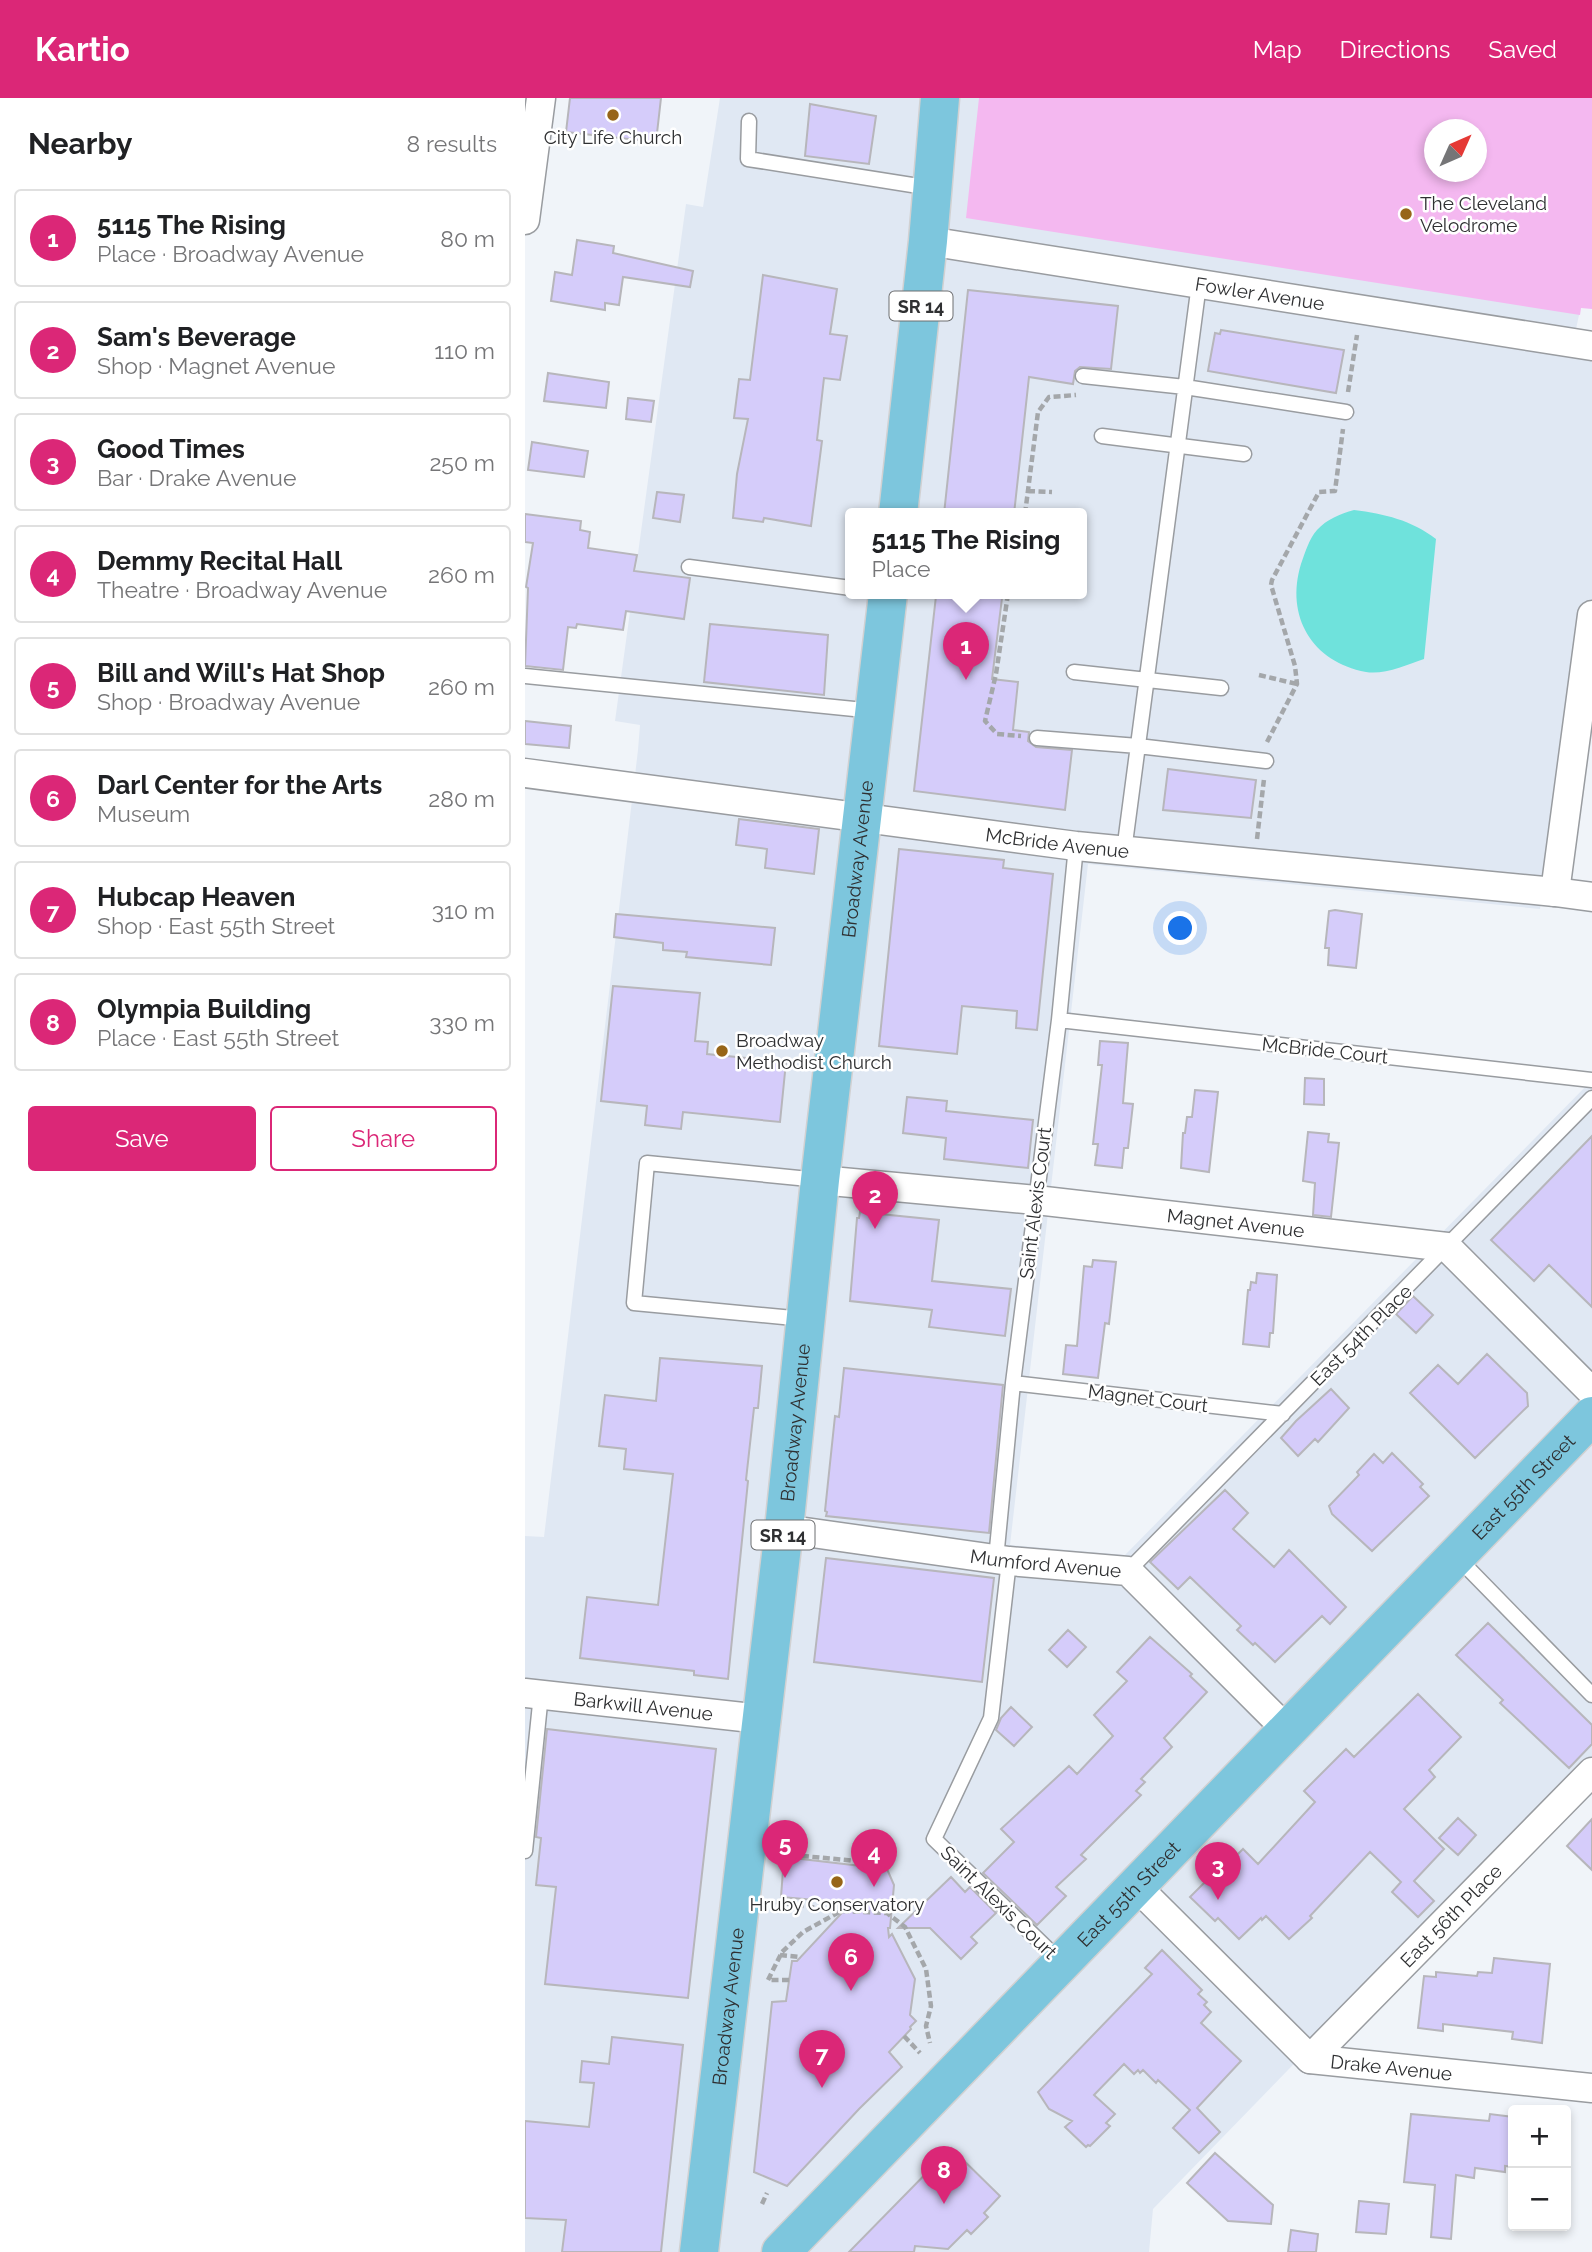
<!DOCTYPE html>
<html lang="en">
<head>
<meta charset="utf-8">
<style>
  body { margin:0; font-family:Raleway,sans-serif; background:#f6f6f6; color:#202124 }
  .controls { position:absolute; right:21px; bottom:21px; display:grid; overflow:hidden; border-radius:7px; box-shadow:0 4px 10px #0003 }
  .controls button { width:63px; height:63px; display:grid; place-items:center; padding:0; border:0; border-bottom:2px solid #e0e0e0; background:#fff; color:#202124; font:35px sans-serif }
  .compass { position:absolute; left:899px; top:21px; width:63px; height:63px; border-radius:50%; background:#fff; box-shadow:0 4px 10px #0003; rotate:45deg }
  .you { position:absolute; left:656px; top:831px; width:24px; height:24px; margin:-18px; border:5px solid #fff; border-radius:50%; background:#1a73e8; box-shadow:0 0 0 10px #1a73e833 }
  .badge { display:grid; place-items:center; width:46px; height:46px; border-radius:50%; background:#db2777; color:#fff; font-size:23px; font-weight:700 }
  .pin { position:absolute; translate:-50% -58px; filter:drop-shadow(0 2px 4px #0008) }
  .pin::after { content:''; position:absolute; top:37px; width:24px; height:21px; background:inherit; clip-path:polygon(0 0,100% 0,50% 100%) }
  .popup { position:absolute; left:320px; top:410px; width:242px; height:91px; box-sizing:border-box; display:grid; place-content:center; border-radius:7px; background:#fff; filter:drop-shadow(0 2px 5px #0005); font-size:23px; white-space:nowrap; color:#757577 }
  .popup b { font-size:26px; color:#202124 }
  .popup::after { content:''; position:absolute; left:50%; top:100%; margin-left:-14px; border:14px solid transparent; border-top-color:#fff }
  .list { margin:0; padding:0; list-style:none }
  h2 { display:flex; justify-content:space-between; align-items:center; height:91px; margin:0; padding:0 28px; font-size:30px }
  h2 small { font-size:23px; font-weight:400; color:#757577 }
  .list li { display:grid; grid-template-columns:46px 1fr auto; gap:21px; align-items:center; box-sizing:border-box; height:98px; margin:0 14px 14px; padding:0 14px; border:2px solid #e0e0e0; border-radius:7px }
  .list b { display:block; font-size:26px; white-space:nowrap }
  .list p { margin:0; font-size:23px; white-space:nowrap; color:#757577 }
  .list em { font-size:23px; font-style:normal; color:#757577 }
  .actions { display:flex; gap:14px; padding:21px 28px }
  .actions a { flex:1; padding:16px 0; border:2px solid #db2777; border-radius:7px; text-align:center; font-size:24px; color:#db2777 }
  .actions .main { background:#db2777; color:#fff }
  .map { position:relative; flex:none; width:1067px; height:2154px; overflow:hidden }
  header { display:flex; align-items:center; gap:42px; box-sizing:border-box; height:98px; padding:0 35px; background:#db2777; color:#fff }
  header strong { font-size:33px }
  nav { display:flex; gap:38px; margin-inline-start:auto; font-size:24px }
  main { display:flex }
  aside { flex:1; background:#fff }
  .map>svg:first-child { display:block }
  .built { fill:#e0e8f3; fill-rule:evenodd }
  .green { fill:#f4b8f0; fill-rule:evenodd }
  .water { fill:#6fe2dc }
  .building { fill:#d5ccfa; stroke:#b7b6bb; stroke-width:2 }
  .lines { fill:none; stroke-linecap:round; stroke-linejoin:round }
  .service-casing { stroke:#999ca0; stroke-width:17 }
  .minor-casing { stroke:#999ca0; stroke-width:31 }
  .primary-casing { stroke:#d1d1d2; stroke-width:41 }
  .path { stroke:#a4a7aa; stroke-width:4.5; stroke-dasharray:7 3.5; stroke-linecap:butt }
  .service { stroke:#fff; stroke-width:14 }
  .minor { stroke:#fff; stroke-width:28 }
  .primary { stroke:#7dc6dd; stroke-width:38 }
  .poi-dot { fill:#976518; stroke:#fff; stroke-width:2.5 }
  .labels { text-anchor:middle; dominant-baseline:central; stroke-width:5; stroke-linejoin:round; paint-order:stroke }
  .shield { fill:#fff; stroke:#6d6e70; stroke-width:2 }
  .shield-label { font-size:18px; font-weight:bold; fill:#2f3032 }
  .poi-label { font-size:19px; fill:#2f3032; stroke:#fff }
  .street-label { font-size:19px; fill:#2f3032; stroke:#fff }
</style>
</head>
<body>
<header>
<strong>Kartio</strong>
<nav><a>Map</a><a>Directions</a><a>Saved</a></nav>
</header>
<main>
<aside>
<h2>Nearby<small>8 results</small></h2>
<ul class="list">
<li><span class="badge">1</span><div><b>5115 The Rising</b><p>Place · Broadway Avenue</p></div><em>80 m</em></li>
<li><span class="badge">2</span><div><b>Sam's Beverage</b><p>Shop · Magnet Avenue</p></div><em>110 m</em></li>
<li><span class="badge">3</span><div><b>Good Times</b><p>Bar · Drake Avenue</p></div><em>250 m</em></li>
<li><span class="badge">4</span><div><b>Demmy Recital Hall</b><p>Theatre · Broadway Avenue</p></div><em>260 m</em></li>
<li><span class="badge">5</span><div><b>Bill and Will's Hat Shop</b><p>Shop · Broadway Avenue</p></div><em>260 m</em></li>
<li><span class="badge">6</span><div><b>Darl Center for the Arts</b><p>Museum</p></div><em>280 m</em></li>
<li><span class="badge">7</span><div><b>Hubcap Heaven</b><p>Shop · East 55th Street</p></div><em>310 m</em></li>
<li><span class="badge">8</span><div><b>Olympia Building</b><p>Place · East 55th Street</p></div><em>330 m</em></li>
</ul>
<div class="actions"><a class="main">Save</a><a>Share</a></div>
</aside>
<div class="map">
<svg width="1067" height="2154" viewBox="0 0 1067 2154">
  <rect width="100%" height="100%" fill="#f0f4f9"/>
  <!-- built -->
  <path class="built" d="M195 0H1067V157L1051 231 1067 234V506L1015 811 563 766 485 1447 600 1457 1067 982V1659L628 2111 624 2154H0V1438L19 1439 113 652 115 627 90 623 161 106 178 109ZM909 32H951V74H909ZM326 416H556V496H326Z"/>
  <!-- green -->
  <path class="green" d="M454 0H1067V211L1056 210 1055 217 441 120ZM909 32H951V74H909Z"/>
  <!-- water -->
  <path class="water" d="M829 412C860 416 886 422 911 441L899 561C882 567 859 577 841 574 787 564 760 518 776 466 780 455 784 441 792 432 802 421 815 416 829 412Z"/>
  <!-- building -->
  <path class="building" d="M45 0H136L131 44 41 34Z
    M285 6 351 18 344 66 280 58Z
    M52 142 89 148 88 155 168 173 165 189 98 179 94 207 80 205V212L26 203 30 174 47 177Z
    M238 177 312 191 305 236 322 238 315 282 299 280 292 342 297 343 286 428 239 420 238 424 208 420 212 376 223 321 209 320 214 281 225 282Z
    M443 192 593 208 586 271 555 269 550 273 548 286 504 279 489 416H419Z
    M696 232 819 252 811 295 683 273 690 235 695 236Z
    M23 275 84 284 81 310 19 303Z
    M103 300 129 303 126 324 101 321Z
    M7 344 63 353 59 379 3 372Z
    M132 394 159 397 155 424 128 420Z
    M0 416 56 423 55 432 65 434 63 450 112 457 109 473 165 480 159 521 101 513 98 532 52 526 51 530 43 529 38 572 0 568 3 490 1 489 8 445 0 444Z
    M418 496H473L472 499 477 500 467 581 493 584 488 632 504 634 503 643 511 649 547 652 540 712 389 693 411 498 418 499Z
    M185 526 303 537 299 597 179 584Z
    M0 623 46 628 44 650 0 646Z
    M643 671 731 682 726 720 638 712Z
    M214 721 294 731 289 776 240 770 242 751 211 747Z
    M374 751 479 762 478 770 528 776 512 932 491 930 492 913 437 908 432 956 354 948Z
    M810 812 837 816 831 870 803 867 804 850H800L804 813Z
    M91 816 250 830 246 867 161 859 162 854 138 852V845L89 839Z
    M88 888 175 895 170 943 183 944 182 956 261 964 255 1024 158 1014 156 1031 120 1027 122 1008 76 1003Z
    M575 943 603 945 598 1005 608 1006 603 1050H599L597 1070 570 1067 573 1046H568L577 967H573Z
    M780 980 799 981V1007L779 1006Z
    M670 992 693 994 684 1074 656 1070 658 1035H660L662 1019H667Z
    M382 999 422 1003 421 1013 508 1022 503 1070 419 1061 421 1040 378 1035Z
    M783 1034 804 1036 803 1044 814 1045 806 1119 788 1117 790 1085 778 1083Z
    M1067 1038V1209L1024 1167 1009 1183 966 1142Z
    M335 1114 414 1122 407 1183 486 1191 480 1238 404 1229 407 1212 325 1203 332 1120H334Z
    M568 1162 591 1164 584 1226 580 1225 573 1280 538 1276 541 1247 552 1248 559 1168 567 1169Z
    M732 1175 752 1177 748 1235H745L744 1249 718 1246 723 1192H725L726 1184 731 1185Z
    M888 1198 908 1217 891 1235 871 1216Z
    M962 1256 1002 1295 1003 1308 950 1360 885 1295 913 1267 933 1286Z
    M135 1260 237 1268 233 1310H229L221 1382 223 1383 203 1581 169 1577V1573L55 1560 62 1499 133 1507 148 1376 99 1371 101 1351 74 1348 80 1297 131 1303Z
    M319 1270 478 1287 464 1435 301 1418 302 1414 300 1413 310 1318 314 1319Z
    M806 1291 824 1310 793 1344 790 1341 773 1358 756 1340 771 1323Z
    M867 1355 898 1386 895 1389 904 1398 847 1453 807 1416 804 1408 834 1377 832 1374 849 1356 858 1365Z
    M700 1392 723 1415 708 1431 749 1469 764 1452 821 1509 805 1526 797 1518 750 1564 730 1545 728 1547 712 1532 716 1528 665 1479 653 1491 625 1464Z
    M301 1460 469 1480 457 1584 289 1564Z
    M963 1525 1067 1627V1646L1044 1670 975 1605 978 1602 931 1557Z
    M543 1532 561 1549 542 1569 524 1552Z
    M625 1539 667 1576 665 1578 682 1594 639 1640 647 1649 616 1681 620 1684 611 1693 616 1697 556 1757 561 1761 531 1789 541 1798 512 1827 458 1775 489 1744 476 1731 544 1668 552 1676 588 1638 569 1617 602 1583 592 1574Z
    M893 1596 936 1639 904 1672 910 1679 879 1711 919 1751 889 1783 909 1803 893 1819 867 1794 876 1784 845 1754 785 1818 787 1820 764 1841 741 1818 737 1822 736 1820 714 1841 693 1820 690 1823 665 1799 703 1761 705 1764 718 1751 733 1766 790 1704 779 1693 821 1651 829 1659Z
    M486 1609 507 1629 489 1648 471 1632 476 1620Z
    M22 1631 191 1651 163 1900 20 1886 31 1789 11 1787 16 1740 11 1739Z
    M933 1720 951 1737 933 1757 914 1740Z
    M1067 1721V1772L1042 1748Z
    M259 1759 362 1771 369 1787 365 1830H363L364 1839 367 1836 390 1881 385 1917 391 1923 385 1929 386 1931 364 1954 377 1969 334 2011 262 2088 229 2074 247 1904 261 1903 267 1863H272L326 1805 256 1799Z
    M426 1779 440 1794 445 1789 471 1815 446 1839 452 1845 436 1861 405 1830H373Z
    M637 1852 677 1892 673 1896 682 1904 679 1907 686 1914 676 1925 716 1963 672 2010 695 2034 674 2055 648 2030 665 2012 633 1982 631 1985 618 1972 615 1975 613 1972 609 1976 599 1966 569 1997 590 2016 581 2025 585 2028 565 2048 563 2047 561 2049 540 2029 547 2023 524 2011 513 1994 627 1876 620 1870Z
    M969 1860 1025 1866 1017 1945 987 1941 988 1934 918 1926V1933L893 1930 899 1878 911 1879V1874L952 1878 953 1874 967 1875Z
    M87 1939 158 1947 136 2154H37L41 2122 0 2120V2023L64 2029 69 1985 55 1984 57 1963 84 1966Z
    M886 2016 964 2023 965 2016 988 2019V2069L980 2068V2074L950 2070 949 2080 931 2077 926 2141 906 2139 910 2087 879 2084Z
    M426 2050 475 2098 459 2115 463 2119 446 2136 442 2132 423 2151 390 2148 389 2154H324Z
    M690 2055 748 2107 746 2126 703 2123 662 2085Z
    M834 2103 864 2106 861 2136 831 2134Z
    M766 2132 793 2136 791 2154H763Z"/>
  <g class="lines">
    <defs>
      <path id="service" d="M224 23 223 61 406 90
        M558 278 660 289 821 314
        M577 338 719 356
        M164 469 326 490
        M549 574 696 590
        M0 578 349 613
        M512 640 613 648 741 663
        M599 753 674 186
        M534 922 1067 982
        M279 1221 109 1205 122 1065 294 1082
        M488 1285 758 1316
        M932 1459 1067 1597
        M471 1461 488 1285 534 922 551 748
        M484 1463 466 1620 409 1741 535 1863
        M603 1473 1067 1000
        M0 1753 16 1596"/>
      <g id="minor">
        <path d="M0 122 16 0"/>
        <path id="s1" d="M403 143 1067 248"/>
        <path id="s2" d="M0 675 551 748 1030 794 1067 799"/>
        <path d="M1030 794 1067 517"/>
        <path id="s3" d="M295 1082 511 1102 922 1149 1067 1294"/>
        <path id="s4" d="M259 1431 484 1463 603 1473 762 1632"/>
        <path id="s5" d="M0 1595 236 1621"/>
        <path id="s6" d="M611 1788 785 1961 1067 1990"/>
        <path id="s7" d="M785 1961 1067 1674"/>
      </g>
      <g id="primary">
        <path d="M373 416 403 143 415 0"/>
        <path id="s8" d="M174 2154 259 1431 295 1082 363 496"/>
        <path id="s9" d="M256 2154 1067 1318"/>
      </g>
    </defs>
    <!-- service casing -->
    <use href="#service" class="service-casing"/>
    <!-- minor casing -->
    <use href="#minor" class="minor-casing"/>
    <!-- primary casing -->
    <use href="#primary" class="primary-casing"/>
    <!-- path -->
    <path class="path" d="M823 294 832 237
      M503 393 527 394
      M500 416 513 314 524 299 551 297
      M483 496 471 576 460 623 472 636 496 638
      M734 577 772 586
      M742 644 772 586 770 568 746 487 747 482 794 394 810 393 818 331
      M732 741 739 681
      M256 1756 365 1766
      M251 1804 315 1813
      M255 1857 276 1859
      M264 1882H243L257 1854 278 1834 316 1813 362 1815 380 1829 401 1871 406 1908 401 1928 405 1945
      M379 1938 395 1955
      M237 2106 242 2095"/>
    <!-- service -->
    <use href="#service" class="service"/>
    <!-- minor -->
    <use href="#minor" class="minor"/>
    <!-- primary -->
    <use href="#primary" class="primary"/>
  </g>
  <!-- markers -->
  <g class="poi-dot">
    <circle cx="88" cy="17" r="7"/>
    <circle cx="881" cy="116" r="7"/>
    <circle cx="197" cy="953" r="7"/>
    <circle cx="312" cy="1784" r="7"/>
  </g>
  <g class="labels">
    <!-- shield labels -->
    <g class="shield">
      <rect x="364.5" y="193.5" width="63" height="29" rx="5"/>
      <rect x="226.5" y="1422.5" width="63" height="29" rx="5"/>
    </g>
    <g class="shield-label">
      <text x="396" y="208">SR 14</text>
      <text x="258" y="1437">SR 14</text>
    </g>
    <!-- poi labels -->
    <g class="poi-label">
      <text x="88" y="39">City Life Church</text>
      <text x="895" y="105" text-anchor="start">The Cleveland<tspan x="895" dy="22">Velodrome</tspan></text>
      <text x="211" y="942" text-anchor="start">Broadway<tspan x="211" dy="22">Methodist Church</tspan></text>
      <text x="312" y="1806">Hruby Conservatory</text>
    </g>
    <!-- street labels -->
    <g class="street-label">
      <text stroke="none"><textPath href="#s1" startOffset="336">Fowler Avenue</textPath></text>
      <text stroke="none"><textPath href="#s2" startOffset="537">McBride Avenue</textPath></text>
      <text stroke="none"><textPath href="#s8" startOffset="1402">Broadway Avenue</textPath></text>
      <text transform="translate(800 952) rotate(6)">McBride Court</text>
      <text transform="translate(510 1105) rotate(-83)">Saint Alexis Court</text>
      <text stroke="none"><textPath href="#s3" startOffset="418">Magnet Avenue</textPath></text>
      <text transform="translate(836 1237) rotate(-45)">East 54th Place</text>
      <text transform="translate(623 1300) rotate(7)">Magnet Court</text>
      <text stroke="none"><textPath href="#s8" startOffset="835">Broadway Avenue</textPath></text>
      <text stroke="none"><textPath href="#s9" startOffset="1066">East 55th Street</textPath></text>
      <text stroke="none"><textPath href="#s4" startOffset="264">Mumford Avenue</textPath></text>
      <text stroke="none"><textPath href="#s5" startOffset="119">Barkwill Avenue</textPath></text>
      <text stroke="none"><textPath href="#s9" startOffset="499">East 55th Street</textPath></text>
      <text transform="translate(474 1804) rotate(44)">Saint Alexis Court</text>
      <text stroke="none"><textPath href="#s7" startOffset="201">East 56th Place</textPath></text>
      <text stroke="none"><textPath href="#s8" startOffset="247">Broadway Avenue</textPath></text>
      <text stroke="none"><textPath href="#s6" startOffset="327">Drake Avenue</textPath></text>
    </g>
  </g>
</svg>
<div class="controls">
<button>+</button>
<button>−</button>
</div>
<svg class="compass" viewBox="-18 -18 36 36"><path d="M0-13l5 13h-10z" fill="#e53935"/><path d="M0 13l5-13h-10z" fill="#757577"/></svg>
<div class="you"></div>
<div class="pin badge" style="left:441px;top:582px">1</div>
<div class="popup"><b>5115 The Rising</b>Place</div>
<div class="pin badge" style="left:350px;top:1131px">2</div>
<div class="pin badge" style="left:693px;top:1802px">3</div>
<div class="pin badge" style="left:349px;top:1789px">4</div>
<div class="pin badge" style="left:260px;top:1780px">5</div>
<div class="pin badge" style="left:326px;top:1893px">6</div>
<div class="pin badge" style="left:297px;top:1990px">7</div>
<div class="pin badge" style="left:419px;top:2106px">8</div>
</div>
</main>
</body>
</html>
